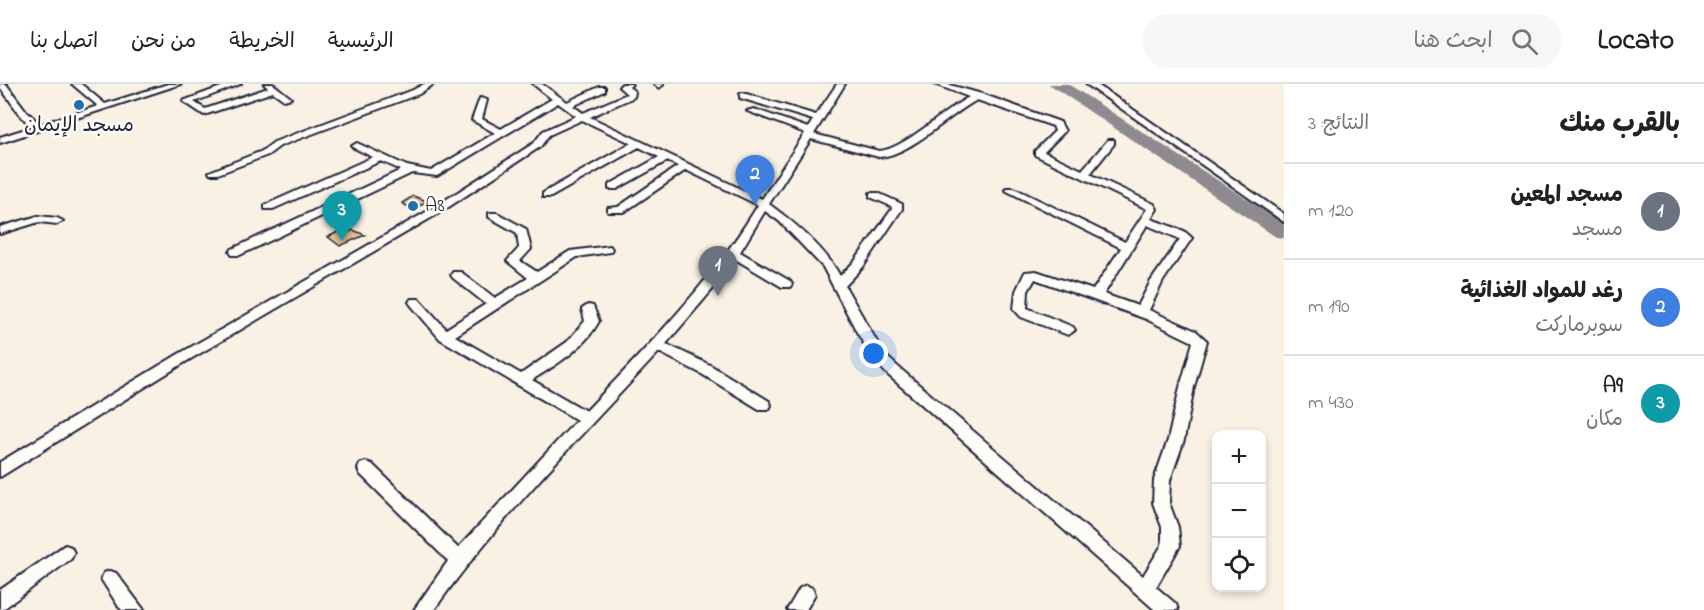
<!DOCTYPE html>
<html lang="ar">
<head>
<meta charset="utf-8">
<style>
  body { margin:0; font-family:"Indie Flower","Playpen Sans Arabic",sans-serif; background:#f6f6f6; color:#222; direction:rtl }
  .controls { position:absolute; right:18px; bottom:18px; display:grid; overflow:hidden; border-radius:12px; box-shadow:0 3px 9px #0003 }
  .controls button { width:54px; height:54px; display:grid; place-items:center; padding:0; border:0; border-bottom:2px solid #e0e0e0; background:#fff; color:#222; font:30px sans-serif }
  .you { position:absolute; left:874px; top:270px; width:21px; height:21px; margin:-15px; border:4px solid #fff; border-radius:50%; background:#1a73e8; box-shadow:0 0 0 9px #1a73e833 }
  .badge { display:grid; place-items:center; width:39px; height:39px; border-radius:50%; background:#0f766e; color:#fff; font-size:20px; font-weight:700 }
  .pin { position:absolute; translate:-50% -50px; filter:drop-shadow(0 2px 3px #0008) }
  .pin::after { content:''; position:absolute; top:32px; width:21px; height:18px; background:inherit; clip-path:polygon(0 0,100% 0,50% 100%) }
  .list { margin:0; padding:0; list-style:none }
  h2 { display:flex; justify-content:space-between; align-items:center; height:78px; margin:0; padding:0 24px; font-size:26px }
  h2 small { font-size:20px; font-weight:400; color:#767676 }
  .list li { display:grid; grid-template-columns:39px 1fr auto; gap:18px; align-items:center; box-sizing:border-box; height:96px; padding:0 24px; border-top:2px solid #e0e0e0 }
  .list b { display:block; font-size:22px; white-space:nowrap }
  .list p { margin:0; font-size:20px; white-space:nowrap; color:#767676 }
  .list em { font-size:20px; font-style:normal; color:#767676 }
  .icon { flex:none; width:33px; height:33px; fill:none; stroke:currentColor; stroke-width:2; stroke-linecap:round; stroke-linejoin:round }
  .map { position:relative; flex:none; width:1284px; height:526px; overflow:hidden; direction:ltr }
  header { display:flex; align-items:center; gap:36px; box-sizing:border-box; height:84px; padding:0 30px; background:#fff; border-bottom:2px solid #e0e0e0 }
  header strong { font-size:28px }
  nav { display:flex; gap:33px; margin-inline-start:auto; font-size:21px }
  .search { width:420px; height:54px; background:#f6f6f6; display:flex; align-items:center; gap:15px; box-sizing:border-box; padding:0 21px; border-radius:33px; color:#767676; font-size:22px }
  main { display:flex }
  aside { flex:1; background:#fff }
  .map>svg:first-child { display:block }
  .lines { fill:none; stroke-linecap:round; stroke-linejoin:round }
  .taxiway { fill:#8d8a90; fill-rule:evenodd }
  .building { fill:#e4c396; stroke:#22223b; stroke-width:1.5 }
  .minor-casing { stroke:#22223b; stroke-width:4 }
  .minor { fill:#fdfcf7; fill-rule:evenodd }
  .poi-dot { fill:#1f6fb2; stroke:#fdfcf7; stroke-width:2 }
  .labels { text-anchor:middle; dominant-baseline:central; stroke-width:5; stroke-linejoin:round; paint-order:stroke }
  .far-poi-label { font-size:20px; fill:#22223b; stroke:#fdfcf7 }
</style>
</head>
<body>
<header>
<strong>Locato</strong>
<div class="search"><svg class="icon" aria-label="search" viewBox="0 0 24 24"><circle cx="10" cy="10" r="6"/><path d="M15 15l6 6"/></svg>ابحث هنا</div>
<nav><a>الرئيسية</a><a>الخريطة</a><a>من نحن</a><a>اتصل بنا</a></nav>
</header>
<main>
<aside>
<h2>بالقرب منك<small>النتائج: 3</small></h2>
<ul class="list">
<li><span class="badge" style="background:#6b7280">1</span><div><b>مسجد المعين</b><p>مسجد</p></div><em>120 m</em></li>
<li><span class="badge" style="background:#3f7fe0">2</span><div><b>رغد للمواد الغذائية</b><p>سوبرماركت</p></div><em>190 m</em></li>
<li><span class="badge" style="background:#0f9aa8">3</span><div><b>A9</b><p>مكان</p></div><em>430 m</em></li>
</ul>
</aside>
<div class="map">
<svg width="1284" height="526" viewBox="0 0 1284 526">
  <rect width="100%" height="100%" fill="#f8f1e4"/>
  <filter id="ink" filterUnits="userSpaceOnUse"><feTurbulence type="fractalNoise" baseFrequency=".0167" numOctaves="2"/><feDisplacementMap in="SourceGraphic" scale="12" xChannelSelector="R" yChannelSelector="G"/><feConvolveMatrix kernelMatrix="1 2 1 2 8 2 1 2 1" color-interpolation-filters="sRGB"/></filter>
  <g filter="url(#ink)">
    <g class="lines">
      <!-- taxiway -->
      <path class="taxiway" d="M1049 0H1068L1284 139V154L1276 153Z"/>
    </g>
    <!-- building -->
    <path class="building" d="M413 112 427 117 413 126 402 119Z
      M342 146 345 150 353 146 365 151 340 162 328 153Z"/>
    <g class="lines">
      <defs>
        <path id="minor" d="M0 0H6L27 28 40 40 98 22 72 0H81L105 20 168 0H181L0 59V53L32 43 21 32 0 3Z
          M229 0H241L194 18 205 25 268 4 264 0H273L291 14 284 16 273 8 204 31 183 17Z
          M424 0H434L419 10 280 62 268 71 218 90H210L209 88 262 67 274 58 413 6Z
          M533 0H542L567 18 599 3H605V7L573 22 583 29 627 10 619 3 622 0H632L629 3 635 8 634 13 590 33 762 115 805 49 747 27 754 25 808 44 813 36 740 14V10L743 9 816 31 837 0H845L814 50 879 67C903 66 944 26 969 13L934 0H946L982 10 1060 38 1065 47 1044 68 1082 86 1108 56H1114V60L1090 90 1154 120 1157 125 1151 135 1184 147 1192 154 1163 197 1149 226 1196 247 1207 257 1194 303 1184 356 1170 396 1169 419 1178 443 1180 462 1156 503 1176 520 1178 526H1155L887 290 874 276 858 250 823 183 779 137 765 127 740 168 790 197 792 200 790 203H782L735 175 712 206 666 260 710 281 769 317 771 321 769 325H759L700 289 659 268C581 352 500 433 434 526H414L448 477 360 390 358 385 360 380 366 378 372 380 458 464 577 336 440 255 411 221 409 218 411 215H419L446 245 486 220 453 194 451 191 453 188H461L495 214 528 194 507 177 519 164 517 149 489 133V129H497L526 145 531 165 520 177 537 188 570 167 610 162 612 165 610 168 577 173 455 252 521 290 567 258 585 237 582 225 588 221 593 222 599 237C585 264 557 280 532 296L586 327C648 262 711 199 758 121L686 86 624 128H608V124L618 123 678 82 667 77 617 105H609V101L659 73 639 63 551 113H543V109L631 59 582 36 549 51 540 63 441 128 187 277 0 393V378L177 271 433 124 534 59 543 47 576 32 558 19 437 92 412 89 240 171H232L230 168 232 165 401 86 381 77 273 125H265V121L373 73 354 64 352 62 357 59 407 82 431 87 495 49 472 36 480 14 487 16 482 35 501 45 552 15ZM977 16 1053 42 1055 47 1035 67V71L1147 125 1125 158 1014 104H1006L1005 106 1121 164 1093 206 1036 187 1025 188 1016 207 1014 225 1021 233 1068 251 1075 246 1073 243 1027 224 1028 207 1035 195 1146 235 1193 258 1180 303 1168 356 1154 396 1153 419 1162 443V461L1143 492 897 282 884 270 845 202 863 183 902 125V120L878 109H870V113L891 122 892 125 855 177 840 192C825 164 795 139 769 120L811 55 879 73C911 71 947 32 977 16ZM1147 141 1180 155 1151 197 1138 222 1104 210Z
          M654 0H663V1L659 4Z
          M1086 0H1096L1284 130V138Z
          M38 132 57 134 63 137 57 140 39 138 0 150V143Z
          M65 461 71 463 74 469 71 475 6 523 0 526V506Z
          M110 487 116 489 144 526H122L119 523 101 495 104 489Z
          M806 501 812 504 815 510 806 526H787L800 504Z"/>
      </defs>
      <!-- minor casing -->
      <use href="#minor" class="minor-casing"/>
      <!-- minor -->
      <use href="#minor" class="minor"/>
    </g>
  </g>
  <!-- markers -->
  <g class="poi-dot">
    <circle cx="79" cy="21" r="6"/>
    <circle cx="413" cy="122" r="6"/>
  </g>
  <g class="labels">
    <!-- far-poi labels -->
    <g class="far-poi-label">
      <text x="79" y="42">مسجد الإيمان</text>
      <text x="425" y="122" text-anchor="start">A8</text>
    </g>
  </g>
</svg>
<div class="controls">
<button>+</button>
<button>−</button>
<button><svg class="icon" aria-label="locate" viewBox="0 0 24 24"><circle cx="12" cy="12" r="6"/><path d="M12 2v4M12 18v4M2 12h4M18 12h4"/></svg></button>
</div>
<div class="you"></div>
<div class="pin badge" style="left:718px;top:212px;background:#6b7280">1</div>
<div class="pin badge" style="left:755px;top:121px;background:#3f7fe0">2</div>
<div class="pin badge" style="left:342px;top:157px;background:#0f9aa8">3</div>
</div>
</main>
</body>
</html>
